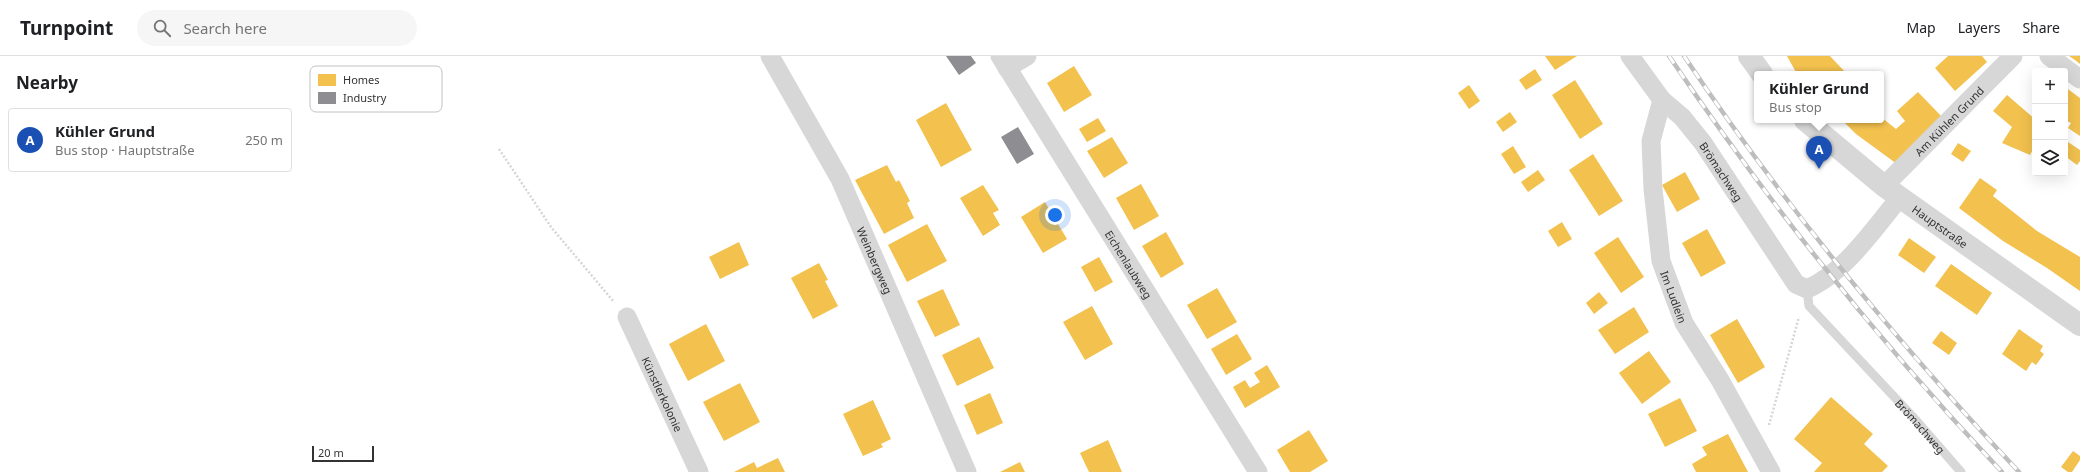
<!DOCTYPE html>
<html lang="en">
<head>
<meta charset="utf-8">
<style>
  body { margin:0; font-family:"Noto Sans",sans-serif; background:#f6f6f6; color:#202124 }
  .controls { position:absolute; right:12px; top:12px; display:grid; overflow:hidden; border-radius:4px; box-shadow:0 4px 16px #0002 }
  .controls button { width:36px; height:36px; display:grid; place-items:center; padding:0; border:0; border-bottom:1px solid #e0e0e0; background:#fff; color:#202124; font:20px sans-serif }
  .scale { position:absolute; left:12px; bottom:10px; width:62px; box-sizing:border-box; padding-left:4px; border:2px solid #333; border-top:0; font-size:11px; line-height:14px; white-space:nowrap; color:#333; -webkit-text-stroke:3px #fff; paint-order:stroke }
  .you { position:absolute; left:755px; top:159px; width:14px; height:14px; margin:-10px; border:3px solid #fff; border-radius:50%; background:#1a73e8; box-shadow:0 0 0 6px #1a73e833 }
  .badge { display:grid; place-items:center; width:26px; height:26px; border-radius:50%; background:#7a7a7a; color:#fff; font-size:13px; font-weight:700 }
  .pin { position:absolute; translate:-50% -33px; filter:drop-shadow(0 1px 2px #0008) }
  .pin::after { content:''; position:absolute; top:21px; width:14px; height:12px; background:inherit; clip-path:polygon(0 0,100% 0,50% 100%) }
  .popup { position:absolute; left:1454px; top:15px; width:130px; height:52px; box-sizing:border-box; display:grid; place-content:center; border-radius:4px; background:#fff; filter:drop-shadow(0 1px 3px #0005); font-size:13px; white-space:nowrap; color:#757577 }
  .popup b { font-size:15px; color:#202124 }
  .popup::after { content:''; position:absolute; left:50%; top:100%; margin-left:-8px; border:8px solid transparent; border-top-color:#fff }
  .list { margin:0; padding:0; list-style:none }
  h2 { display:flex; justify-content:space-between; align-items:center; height:52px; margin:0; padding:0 16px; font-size:17px }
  h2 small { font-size:13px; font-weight:400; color:#757577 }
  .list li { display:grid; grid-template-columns:26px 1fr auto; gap:12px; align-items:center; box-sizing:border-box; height:64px; margin:0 8px 8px; padding:0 8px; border:1px solid #e0e0e0; border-radius:4px }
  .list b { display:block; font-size:15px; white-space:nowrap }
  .list p { margin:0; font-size:13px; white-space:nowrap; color:#757577 }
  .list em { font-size:13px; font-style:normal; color:#757577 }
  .icon { flex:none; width:22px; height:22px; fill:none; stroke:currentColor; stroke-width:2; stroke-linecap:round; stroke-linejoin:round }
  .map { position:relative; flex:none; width:1780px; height:416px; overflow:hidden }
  header { display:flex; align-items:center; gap:24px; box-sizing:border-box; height:56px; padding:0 20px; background:#fff; border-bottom:1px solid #e0e0e0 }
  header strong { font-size:19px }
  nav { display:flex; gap:22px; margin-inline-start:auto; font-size:14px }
  .search { width:280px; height:36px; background:#f6f6f6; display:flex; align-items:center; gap:10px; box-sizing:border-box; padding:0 14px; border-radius:22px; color:#757577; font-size:15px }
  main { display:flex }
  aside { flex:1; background:#fff }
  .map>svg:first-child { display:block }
  .homes { fill:#f2c14e }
  .industry { fill:#8d8d92 }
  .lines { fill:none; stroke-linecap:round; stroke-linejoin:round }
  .path { stroke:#d6d6d6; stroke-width:2.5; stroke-dasharray:2 2; stroke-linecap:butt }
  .service { stroke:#d7d7d7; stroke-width:9 }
  .minor { stroke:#d7d7d7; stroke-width:19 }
  .tertiary { stroke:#d7d7d7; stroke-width:22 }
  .rail-casing { stroke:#bebebe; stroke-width:4.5 }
  .rail { stroke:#fff; stroke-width:3; stroke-dasharray:9; stroke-linecap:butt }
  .labels { text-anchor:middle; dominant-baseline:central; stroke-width:4; stroke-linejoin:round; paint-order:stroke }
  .street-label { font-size:11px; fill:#333; stroke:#fff }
  .key { fill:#fff; stroke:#c2c2c2; stroke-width:1 }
  .key-label { font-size:11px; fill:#333 }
</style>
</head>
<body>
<header>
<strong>Turnpoint</strong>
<div class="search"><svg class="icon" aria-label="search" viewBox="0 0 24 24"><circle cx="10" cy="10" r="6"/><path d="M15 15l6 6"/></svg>Search here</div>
<nav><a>Map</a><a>Layers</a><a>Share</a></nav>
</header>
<main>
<aside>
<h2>Nearby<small></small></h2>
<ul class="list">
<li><span class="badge" style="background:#1a4fb4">A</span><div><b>Kühler Grund</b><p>Bus stop · Hauptstraße</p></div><em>250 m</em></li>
</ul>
</aside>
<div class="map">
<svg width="1780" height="416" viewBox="0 0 1780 416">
  <rect width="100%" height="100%" fill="#fff"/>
  <!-- homes -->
  <path class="homes" d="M1245 0H1277L1255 14Z
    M1487 0H1530L1547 18H1497Z
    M1648 0H1682L1687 6 1655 35 1635 12Z
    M1769 0H1780V8L1775 4Z
    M774 10 792 39 764 56 747 27Z
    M1235 13 1242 24 1226 34 1219 24Z
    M1275 24 1303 68 1280 83 1252 39Z
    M1169 29 1180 45 1169 53 1158 37Z
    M1765 31 1780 42V80L1768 72 1771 67 1765 64Z
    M1618 36 1644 63 1597 108 1556 78 1542 64H1581V61L1596 73 1605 65 1597 55Z
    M1707 39 1735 63V90L1730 99 1702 87 1712 71 1693 55Z
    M646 47 672 94 641 111 616 64Z
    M1210 56 1217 66 1203 76 1196 66Z
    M798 62 806 75 787 86 779 73Z
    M812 81 828 107 804 122 787 95Z
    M1765 84 1780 94V105L1777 109 1765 100Z
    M1658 87 1671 95 1663 106 1651 98Z
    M1213 90 1226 111 1214 118 1201 98Z
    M1293 98 1323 145 1299 160 1269 114Z
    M587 109 596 126 599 124 610 145 607 147 614 162 584 178 555 124Z
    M1238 114 1245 124 1228 136 1221 126Z
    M1385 116 1400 143 1377 156 1362 129Z
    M1680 122 1697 134 1693 140 1737 175 1780 201V235L1747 212 1703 185 1659 152Z
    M841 128 859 160 834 174 816 142Z
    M683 129 699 154 693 157 700 169 683 180 660 142Z
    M745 146 767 183 743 197 721 161Z
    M1262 166 1272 183 1258 191 1248 175Z
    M627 168 647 205 607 226 588 189Z
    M1407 173 1426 207 1401 221 1382 187Z
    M866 176 884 208 861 222 842 190Z
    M1318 181 1344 221 1321 237 1294 197Z
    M1609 182 1636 201 1624 217 1598 199Z
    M439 186 449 209 420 223 409 201Z
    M799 201 813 226 795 236 781 211Z
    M519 207 528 224 525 225 538 250 513 263 491 222Z
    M1651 208 1692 237 1677 259 1635 230Z
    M917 232 937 266 907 283 887 249Z
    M643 233 660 269 635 281 617 245Z
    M1299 236 1308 247 1294 258 1286 247Z
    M792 250 813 288 785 304 763 266Z
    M1334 251 1349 276 1315 298 1298 274Z
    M1437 263 1465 311 1438 327 1410 279Z
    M406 268 425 305 388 325 369 288Z
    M1719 273 1743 290 1740 295 1744 298 1736 309 1732 306 1726 315 1702 298Z
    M1641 275 1657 287 1649 299 1632 287Z
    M937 278 952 303 926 319 911 293Z
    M679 281 694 312 657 330 642 299Z
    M1349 295 1371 326 1342 348 1319 317Z
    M967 309 980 331 945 352 933 331 945 324 950 332 960 326 954 317Z
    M440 327 460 366 424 385 403 346Z
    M690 337 703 367 677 379 664 349Z
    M1531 341 1573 378 1564 388 1588 410 1582 416H1514L1522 407 1494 383Z
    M1380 342 1397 375 1365 391 1348 358Z
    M573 344 591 383 581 388 583 391 563 400 543 358Z
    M1009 374 1028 405 1010 416H990L977 394Z
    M1428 378 1448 416H1396L1392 408 1407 399 1402 391Z
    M808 384 822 416H789L780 397Z
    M1773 395 1780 400V404L1772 416H1768L1761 411Z
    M478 402 485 416H434L454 406 457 412Z
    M720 406 725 416H700Z"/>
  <!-- industry -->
  <path class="industry" d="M646 0H671L676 7 659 19Z
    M718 71 734 98 717 108 701 81Z"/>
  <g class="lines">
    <!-- path -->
    <path class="path" d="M199 93 251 171 314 246
      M1469 369 1499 261"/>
    <!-- service -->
    <path class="service" id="s1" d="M1507 233 1509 250 1614 362 1661 416"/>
    <!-- minor -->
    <g class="minor">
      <path id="s2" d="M470 0 540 123 667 416"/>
      <path id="s3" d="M700 0 958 416"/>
      <path id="s4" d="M1330 0 1362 44 1382 61 1403 87 1496 228 1507 233C1544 217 1575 172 1600 141"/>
      <path d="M1749 0 1780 23"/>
      <path d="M707 12 727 0"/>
      <path id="s5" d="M1362 44 1351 85 1353 133 1361 205 1384 267 1420 324 1471 416"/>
      <path id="s6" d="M1584 130 1713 0"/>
      <path id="s7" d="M327 261 399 416"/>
    </g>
    <!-- tertiary -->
    <g class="tertiary">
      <path d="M1449 0 1462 18"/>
      <path id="s8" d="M1505 64 1584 130 1780 269"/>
    </g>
    <defs>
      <path id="rail" d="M1369 0C1469 148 1580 287 1702 416
        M1384 0C1483 148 1597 286 1719 416"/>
    </defs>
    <!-- rail casing -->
    <use href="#rail" class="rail-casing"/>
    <!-- rail -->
    <use href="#rail" class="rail"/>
  </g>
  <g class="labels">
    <!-- street labels -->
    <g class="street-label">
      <text stroke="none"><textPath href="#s6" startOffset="92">Am Kühlen Grund</textPath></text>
      <text stroke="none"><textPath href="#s4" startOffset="148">Brömachweg</textPath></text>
      <text stroke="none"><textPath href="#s8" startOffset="172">Hauptstraße</textPath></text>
      <text stroke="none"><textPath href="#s2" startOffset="230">Weinbergweg</textPath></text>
      <text stroke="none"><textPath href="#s3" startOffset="245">Eichenlaubweg</textPath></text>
      <text stroke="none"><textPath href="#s5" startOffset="201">Im Ludlein</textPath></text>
      <text stroke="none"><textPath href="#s7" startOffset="85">Künstlerkolonie</textPath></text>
      <text stroke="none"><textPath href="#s1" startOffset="181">Brömachweg</textPath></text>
    </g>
  </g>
  <!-- legend -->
  <rect x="10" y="10" width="132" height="46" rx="6" class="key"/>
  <rect x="18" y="18" width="18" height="12" fill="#f2c14e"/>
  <rect x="18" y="36" width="18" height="12" fill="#8d8d92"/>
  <g class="key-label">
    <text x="43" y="28">Homes</text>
    <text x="43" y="46">Industry</text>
  </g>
</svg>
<div class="controls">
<button>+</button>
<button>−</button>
<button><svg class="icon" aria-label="layers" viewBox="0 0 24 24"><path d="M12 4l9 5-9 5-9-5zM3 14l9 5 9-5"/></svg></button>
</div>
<div class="scale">20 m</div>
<div class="you"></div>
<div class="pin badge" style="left:1519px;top:113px;background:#1a4fb4">A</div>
<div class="popup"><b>Kühler Grund</b>Bus stop</div>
</div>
</main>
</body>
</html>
